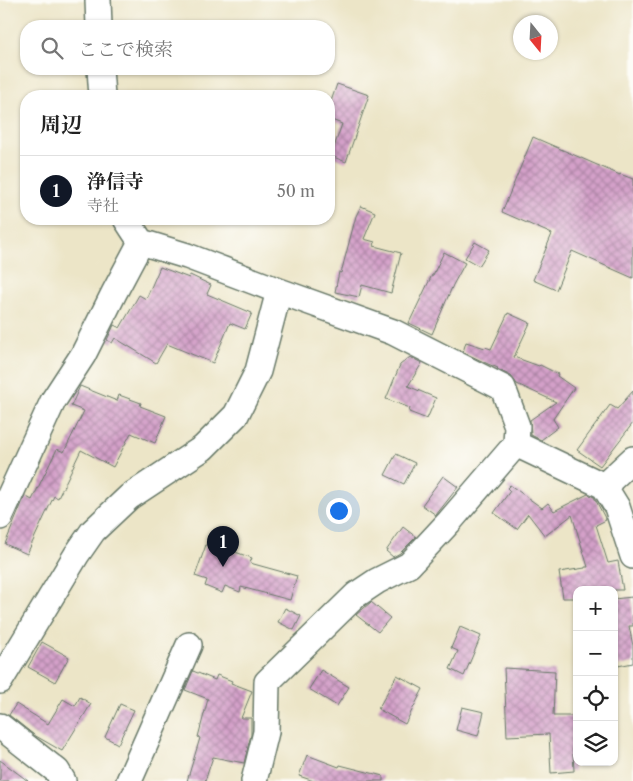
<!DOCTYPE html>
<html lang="ja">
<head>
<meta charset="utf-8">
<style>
  body { margin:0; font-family:"Libre Caslon Text","Noto Serif JP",serif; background:#f6f6f6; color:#222 }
  .controls { position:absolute; right:15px; bottom:15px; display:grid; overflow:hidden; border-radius:10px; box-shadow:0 1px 4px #0004 }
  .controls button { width:45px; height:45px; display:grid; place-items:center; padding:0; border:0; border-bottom:1px solid #e0e0e0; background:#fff; color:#222; font:25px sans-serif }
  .compass { position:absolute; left:513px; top:15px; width:45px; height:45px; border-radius:50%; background:#fff; box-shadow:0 1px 4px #0004; rotate:162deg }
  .you { position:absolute; left:338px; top:510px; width:18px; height:18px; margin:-12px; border:4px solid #fff; border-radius:50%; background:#1a73e8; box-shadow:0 0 0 8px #1a73e833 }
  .badge { display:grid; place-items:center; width:32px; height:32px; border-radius:50%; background:#111827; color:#fff; font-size:16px; font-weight:700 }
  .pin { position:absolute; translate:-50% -41px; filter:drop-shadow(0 1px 2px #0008) }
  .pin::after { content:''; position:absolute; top:26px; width:18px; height:15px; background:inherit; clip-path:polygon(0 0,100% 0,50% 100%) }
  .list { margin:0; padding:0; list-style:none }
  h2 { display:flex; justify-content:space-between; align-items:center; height:65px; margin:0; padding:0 20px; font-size:21px }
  h2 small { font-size:16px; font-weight:400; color:#767676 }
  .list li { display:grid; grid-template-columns:32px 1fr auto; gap:15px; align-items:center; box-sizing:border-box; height:70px; padding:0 20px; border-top:1px solid #e0e0e0 }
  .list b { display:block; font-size:19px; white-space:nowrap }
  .list p { margin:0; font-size:16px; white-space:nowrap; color:#767676 }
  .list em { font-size:16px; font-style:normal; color:#767676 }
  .icon { flex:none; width:28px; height:28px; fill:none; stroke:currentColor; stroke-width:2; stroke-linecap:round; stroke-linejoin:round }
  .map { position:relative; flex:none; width:633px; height:781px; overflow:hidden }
  .search { position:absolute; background:#fff; box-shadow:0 1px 4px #0004; left:20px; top:20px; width:315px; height:55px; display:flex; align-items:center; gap:12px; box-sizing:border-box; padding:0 18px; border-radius:20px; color:#767676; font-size:19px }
  .panel { position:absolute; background:#fff; box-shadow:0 1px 4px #0004; left:20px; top:90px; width:315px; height:135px; border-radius:20px }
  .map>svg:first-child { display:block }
  .building { fill:url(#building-cross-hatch) }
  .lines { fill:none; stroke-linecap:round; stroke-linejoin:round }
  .minor-casing { stroke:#677867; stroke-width:28 }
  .minor { stroke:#fff; stroke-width:25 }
</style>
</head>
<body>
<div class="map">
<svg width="633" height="781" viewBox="0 0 633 781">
  <defs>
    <pattern id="building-cross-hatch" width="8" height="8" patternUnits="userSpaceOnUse" patternTransform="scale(1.25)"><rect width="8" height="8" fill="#d4a0c9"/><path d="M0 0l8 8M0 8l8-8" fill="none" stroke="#ab84a4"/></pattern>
  </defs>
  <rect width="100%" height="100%" fill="#fdfcf7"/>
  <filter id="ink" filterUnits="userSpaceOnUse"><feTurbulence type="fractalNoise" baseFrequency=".02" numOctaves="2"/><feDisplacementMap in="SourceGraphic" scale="10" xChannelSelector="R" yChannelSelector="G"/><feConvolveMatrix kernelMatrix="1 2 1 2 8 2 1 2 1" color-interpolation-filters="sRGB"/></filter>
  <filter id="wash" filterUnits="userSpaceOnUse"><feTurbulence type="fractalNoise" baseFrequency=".0096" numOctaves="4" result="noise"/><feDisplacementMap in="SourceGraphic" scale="20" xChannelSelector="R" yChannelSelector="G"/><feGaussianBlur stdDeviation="1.12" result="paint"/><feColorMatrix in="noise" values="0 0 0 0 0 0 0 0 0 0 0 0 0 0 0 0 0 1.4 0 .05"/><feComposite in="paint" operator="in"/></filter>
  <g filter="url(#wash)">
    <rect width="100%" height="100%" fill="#ece5c7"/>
    <g id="blocks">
      <!-- building -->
      <path class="building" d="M337 84 369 95 346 162 331 156 342 124 329 119V107Z
        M533 137 620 175V174L633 179V278L572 251 556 290 533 280 552 234 502 212Z
        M361 206 375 212 364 239 375 242 374 246 401 253 391 293 362 285 359 297 335 292 339 272 341 273 356 216Z
        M475 242 489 250 479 266 465 258Z
        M444 252 465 263 453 285 432 334 409 323 432 275H433Z
        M160 267 189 278 190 275 211 285 207 294 252 313 245 329 230 323 213 363 167 344 156 363 115 338 112 343 107 340 114 325 120 328 139 295 146 299Z
        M508 313 530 323 514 357 539 366 540 365 558 374 557 376 574 388 553 419 558 427 541 440 531 435 530 420 556 402 517 384 511 376 497 369 498 368 488 364 463 352 466 342 485 348V347L491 349Z
        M410 357 422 363 408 386 436 398 427 419 409 412 410 408 386 399 400 365Z
        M80 386 117 401 119 395 141 403 140 406 166 416 155 443 131 433 113 467 81 450 58 498 54 496 27 554 5 544 25 496 32 500 57 449 64 452 84 411 71 406Z
        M633 391V423L600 466 577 450 610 405 617 409Z
        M396 454 415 463 404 484 385 475Z
        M443 476 458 487 436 515 422 505Z
        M510 485 542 508 548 503 554 511 588 494 594 497 606 520 596 525 608 563 618 561 623 590H577V598H563L559 572 585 568V567H588L572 515 545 536 528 514 517 529 494 513 510 491 507 488Z
        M403 527 416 537 400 553 393 557 386 551Z
        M207 542 252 558 250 563 297 576 290 600 241 587 240 592 225 586 222 593 205 586 207 580 195 576Z
        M632 597 633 626H629L633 646V663L618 666 614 645V599Z
        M371 602 390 618 378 632 356 615Z
        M285 608 301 616 294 630 278 622Z
        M460 627 481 636 464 676 450 669 458 651 451 648Z
        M42 642 69 657 55 682 28 667Z
        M504 668 555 671 553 716H574V734H572L574 771 551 773 549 734 507 736Z
        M321 670 349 687 337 706 309 689Z
        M193 671 215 680 217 675 232 681 231 683 252 691 241 718H251V735L244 763 213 757 205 781H187L200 738 198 737 208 699 185 690Z
        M397 675 423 689 405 724 378 709Z
        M80 697 91 704 62 751 34 735 9 715 16 704 48 724 63 699 75 706Z
        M120 704 134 710 118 744 105 737Z
        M462 707 484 712 478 736 456 730Z
        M307 755 339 767 340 765 383 776V781H314L299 776Z
        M0 760 28 781H0Z"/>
    </g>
  </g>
  <g filter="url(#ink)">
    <use href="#blocks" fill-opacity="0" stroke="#677867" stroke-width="1"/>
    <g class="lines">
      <defs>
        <path id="minor" d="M98 0 99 26
          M100 69 102 96
          M126 219 141 242 187 256 279 291 393 332 503 388 517 426 516 444 449 522 409 565 377 581 356 595 267 682 266 732 254 781
          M516 444 604 486 617 507 633 556
          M604 486 633 459
          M0 517 53 401 83 355 114 293 141 242
          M0 681 77 554 93 531 129 497 203 448 236 415 258 371 279 291
          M0 726 57 771 63 781
          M129 781 189 645"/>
      </defs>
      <!-- minor casing -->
      <use href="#minor" class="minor-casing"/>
      <!-- minor -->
      <use href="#minor" class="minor"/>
    </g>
  </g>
</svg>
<div class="controls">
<button>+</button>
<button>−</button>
<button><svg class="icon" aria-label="locate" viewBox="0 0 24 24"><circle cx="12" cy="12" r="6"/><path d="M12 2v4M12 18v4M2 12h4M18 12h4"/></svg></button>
<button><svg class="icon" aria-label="layers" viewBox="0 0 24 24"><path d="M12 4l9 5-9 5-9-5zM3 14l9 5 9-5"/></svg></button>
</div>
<svg class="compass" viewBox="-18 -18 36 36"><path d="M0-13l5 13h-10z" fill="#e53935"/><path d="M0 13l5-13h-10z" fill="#767676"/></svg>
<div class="you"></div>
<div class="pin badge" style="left:223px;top:567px">1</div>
<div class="search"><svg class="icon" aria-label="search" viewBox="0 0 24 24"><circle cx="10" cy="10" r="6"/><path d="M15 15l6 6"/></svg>ここで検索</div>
<section class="panel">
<h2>周辺<small></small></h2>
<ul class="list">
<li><span class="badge">1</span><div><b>浄信寺</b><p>寺社</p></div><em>50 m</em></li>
</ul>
</section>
</div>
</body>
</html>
